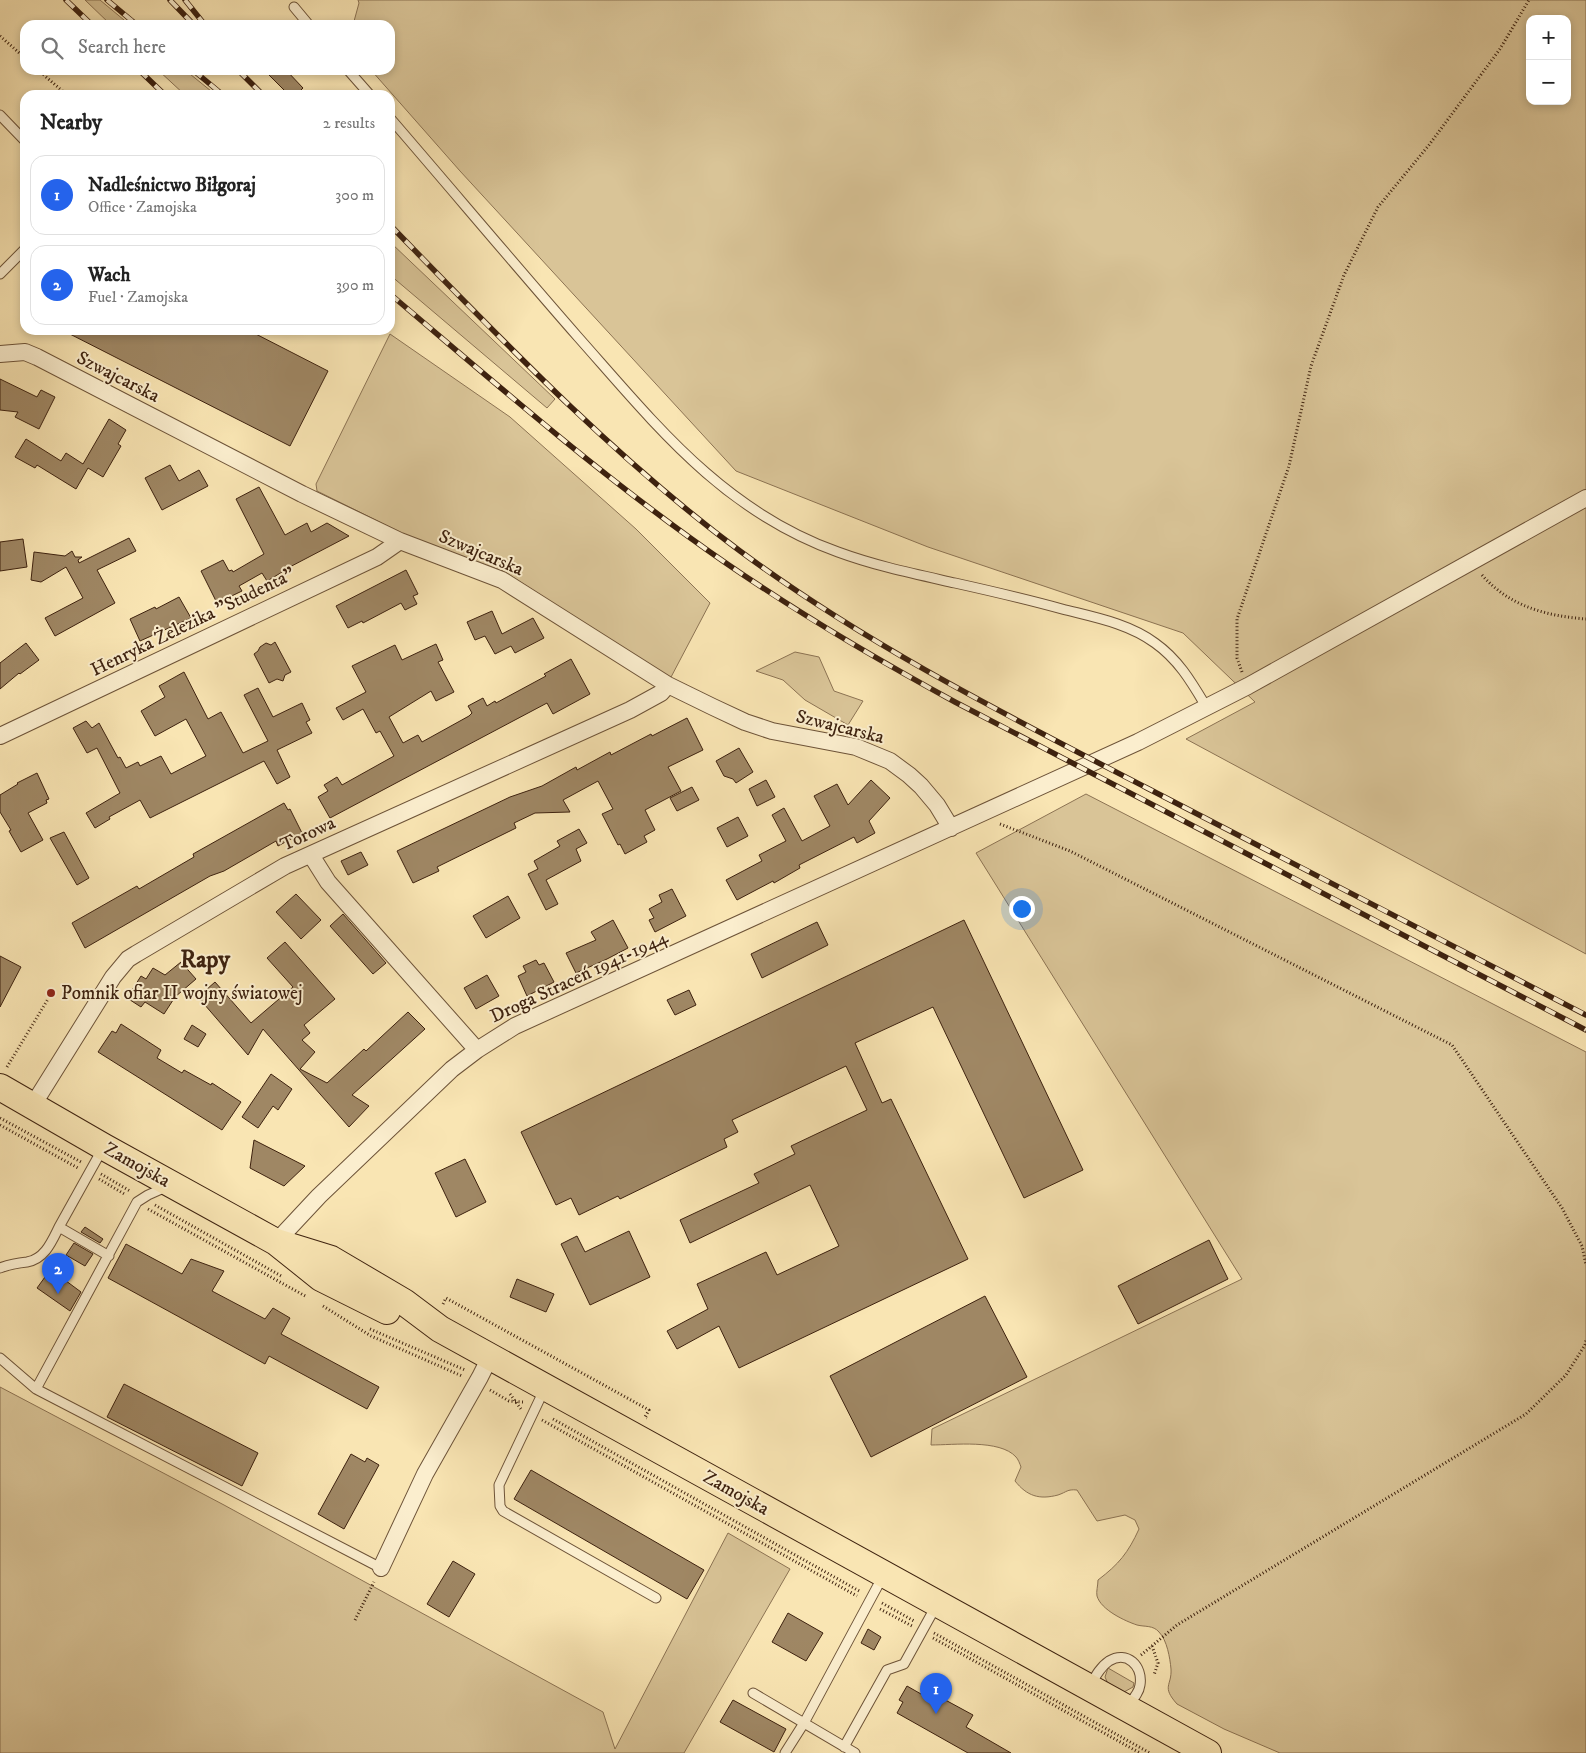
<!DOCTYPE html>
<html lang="en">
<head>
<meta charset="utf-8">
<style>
  body { margin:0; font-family:"IM FELL DW Pica",serif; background:#f2f2f2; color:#222 }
  .controls { position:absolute; right:15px; top:15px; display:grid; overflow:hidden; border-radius:10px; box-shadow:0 2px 8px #0003 }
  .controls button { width:45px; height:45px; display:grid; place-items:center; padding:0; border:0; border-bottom:1px solid #e0e0e0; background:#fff; color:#222; font:25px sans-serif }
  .you { position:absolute; left:1021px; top:908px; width:18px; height:18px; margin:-12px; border:4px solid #fff; border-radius:50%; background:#1a73e8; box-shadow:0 0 0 8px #1a73e833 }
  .badge { display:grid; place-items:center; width:32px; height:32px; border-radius:50%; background:#2563eb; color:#fff; font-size:16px; font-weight:700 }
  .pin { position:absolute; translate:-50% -41px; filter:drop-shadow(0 1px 2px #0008) }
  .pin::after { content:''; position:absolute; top:26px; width:18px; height:15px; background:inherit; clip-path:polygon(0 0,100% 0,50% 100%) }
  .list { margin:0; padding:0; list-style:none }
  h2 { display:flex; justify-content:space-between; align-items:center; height:65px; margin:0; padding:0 20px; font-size:21px }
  h2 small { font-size:16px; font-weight:400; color:#767676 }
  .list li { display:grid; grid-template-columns:32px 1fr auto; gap:15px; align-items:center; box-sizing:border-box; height:80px; margin:0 10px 10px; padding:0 10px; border:1px solid #e0e0e0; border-radius:15px }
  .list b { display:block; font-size:19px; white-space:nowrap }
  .list p { margin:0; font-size:16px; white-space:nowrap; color:#767676 }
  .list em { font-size:16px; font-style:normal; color:#767676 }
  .icon { flex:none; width:28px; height:28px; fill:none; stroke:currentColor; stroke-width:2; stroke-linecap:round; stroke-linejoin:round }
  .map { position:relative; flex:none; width:1586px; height:1753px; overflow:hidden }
  .search { position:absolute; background:#fff; box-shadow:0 2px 8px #0003; left:20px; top:20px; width:375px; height:55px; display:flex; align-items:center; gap:12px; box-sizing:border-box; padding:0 18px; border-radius:15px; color:#767676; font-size:19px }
  .panel { position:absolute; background:#fff; box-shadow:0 2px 8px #0003; left:20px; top:90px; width:375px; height:245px; border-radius:15px }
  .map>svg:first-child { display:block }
  .green { fill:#d9c497; stroke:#8c7353; fill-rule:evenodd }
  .building { fill:#9f8764; stroke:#3e220f }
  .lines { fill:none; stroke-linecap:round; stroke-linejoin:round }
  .lane-casing { stroke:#6d5338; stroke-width:11 }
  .street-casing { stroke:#6d5338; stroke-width:18 }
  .primary-casing { stroke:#3e220f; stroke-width:28 }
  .path { stroke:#3e220f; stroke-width:3; stroke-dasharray:1 2.5; stroke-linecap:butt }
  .lane { stroke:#fbeece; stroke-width:9 }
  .street { stroke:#fbeece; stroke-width:16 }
  .primary { stroke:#f9e5b3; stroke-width:26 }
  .rail-casing { stroke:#3e220f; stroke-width:5.5 }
  .rail { stroke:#fbeece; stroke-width:4; stroke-dasharray:11; stroke-linecap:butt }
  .poi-dot { fill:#8f2418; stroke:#fbeece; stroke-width:2 }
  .labels { text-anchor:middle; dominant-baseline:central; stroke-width:4; stroke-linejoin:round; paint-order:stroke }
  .street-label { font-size:19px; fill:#3e220f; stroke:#fbeece }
  .poi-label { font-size:19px; fill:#3e220f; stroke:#fbeece; text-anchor:start }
  .district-label { font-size:24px; font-weight:bold; fill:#3e220f; stroke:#fbeece }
</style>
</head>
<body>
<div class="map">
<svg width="1586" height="1753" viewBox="0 0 1586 1753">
  <rect width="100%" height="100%" fill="#f9e5b3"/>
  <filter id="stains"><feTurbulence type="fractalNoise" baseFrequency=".004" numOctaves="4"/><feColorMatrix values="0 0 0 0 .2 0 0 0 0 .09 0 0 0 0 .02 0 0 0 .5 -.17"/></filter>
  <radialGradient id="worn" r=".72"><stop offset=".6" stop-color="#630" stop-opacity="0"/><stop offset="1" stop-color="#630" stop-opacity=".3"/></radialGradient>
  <!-- green -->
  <path class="green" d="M85 0H100L130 25H111Z
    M358 0H1586V954L1186 739 1255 702 1183 633 928 547 736 471 460 171 371 70H390V25H353L359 3ZM1530 19H1567V101H1530Z
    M158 70H185L216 95H185Z
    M390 242 555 399 547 408 390 275Z
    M390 334 510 417 636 529 710 603 670 679 505 572 414 539 317 491 316 484Z
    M795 652 819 657 834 691 863 701 848 725 805 700 783 680 756 671Z
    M1086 794 1586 1052V1753H1280L1224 1729 1177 1704C1161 1686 1172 1686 1171 1669 1170 1658 1167 1640 1159 1632 1153 1625 1145 1627 1137 1625 1125 1621 1101 1610 1097 1596 1096 1592 1098 1585 1098 1580 1119 1564 1128 1553 1139 1529L1135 1520 1125 1515 1097 1521 1077 1490C1067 1489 1067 1492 1058 1495 1039 1500 1027 1496 1015 1481L1021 1467C1020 1464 1018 1459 1016 1457 1000 1439 953 1445 931 1445L932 1429 1242 1279 976 853Z
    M0 1387 224 1505 603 1712 615 1749 728 1533 790 1569 684 1753H0Z
    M1108 1668 1134 1683 1133 1687 1124 1692 1109 1686 1105 1677Z"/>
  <!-- building -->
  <path class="building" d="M264 70H286L303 88 296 95H289Z
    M62 330H248L328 371 290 446Z
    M0 379 37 397 41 390 55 397 39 429 15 417 18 412 0 410Z
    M109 419 126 430 118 444 121 446 103 477 88 468 76 489 37 465 35 468 15 457 26 439 61 461 66 453 83 464Z
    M170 465 179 481 199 470 208 486 162 510 145 478Z
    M259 487 285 535 307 523 311 532 327 523 349 536 284 570V571L267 581 262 573 239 586 242 591 217 603 201 571 223 560 229 571 232 570 233 572 264 554 236 499Z
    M129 538 136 551 97 570 115 603 55 636 45 618 83 598 66 567 41 582 31 580 34 552 65 556 72 551 75 557H82L78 560 79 563Z
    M23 539 27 567 0 571V542Z
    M406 570 418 594 413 596 417 604 405 610 401 603 363 623 362 621 348 628 336 606Z
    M179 597 191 618 140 641 130 619 155 607 156 609Z
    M492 611 502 634 533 618 544 638 515 653 511 646 495 654 485 636 475 640 467 622Z
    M275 642 291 672 285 675 283 681 277 679 269 683 254 654 258 651 260 647 266 643 271 645Z
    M26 643 39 660 20 674 19 673 0 689V663Z
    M436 644 443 660 438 662 454 692 436 701 431 691 389 717 403 743 418 735 422 742 469 716 472 713 468 706 483 698 487 706 495 701 496 703 546 676 544 674 571 659 590 694 553 714 547 703 330 818 318 797 328 791 324 785 337 777 342 785 394 756 380 731 376 733 363 709 343 720 336 708 366 692 352 666 395 645 402 660Z
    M184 672 208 719 221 712 243 753 268 741 244 695 258 688 273 717 302 703 310 720 306 722 312 733 277 750 290 777 277 784 264 761 150 818 140 800 109 817 110 819 95 828 86 813 120 793 97 748 87 753 73 728 86 721 92 728 99 723 118 758 120 757 126 768 138 762 140 766 161 756 171 774 206 756 186 719 155 736 141 711 165 697 159 686Z
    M687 718 703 750 668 767 681 791 645 810 655 830 644 836 647 842 625 854 620 844 618 845 602 814 613 809 598 781 563 800 570 812 535 813 514 823 516 828 437 867 439 871 413 883 397 851 510 797 542 786 576 767 577 770 610 752 611 755 651 734 652 736Z
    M739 748 753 772 736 783 733 779 724 776 716 761Z
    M37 773 49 799 46 800 47 803 28 813 43 840 21 852 9 831 11 830 0 812V795L18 784 17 783Z
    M766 780 775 797 757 806 749 789Z
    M871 780 890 798 869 821 875 833 857 843 854 837 799 865 800 868 774 883 773 881 737 900 726 880 762 861 759 855 786 841 772 815 784 808 802 841 830 826 814 796 837 784 848 805Z
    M692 787 699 800 677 811 670 798Z
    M284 803 288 810 290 809 302 833 278 846 276 841 224 871 210 876 85 948 72 923 137 886 139 889 194 857 193 854Z
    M738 817 748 836 727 847 717 828Z
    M579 829 587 843 576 849 581 861 546 880 558 904 546 910 528 874 538 869 534 861 560 846 557 841Z
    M64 832 89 878 77 885 50 838Z
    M361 852 368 865 348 875 341 861Z
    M672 889 686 916 655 932 649 920 654 918 649 909 662 902 659 895Z
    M296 894 321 920 301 939 276 912Z
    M508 896 520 918 486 938 473 916Z
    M343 914 386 963 373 974 330 926Z
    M613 920 628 948 607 959 576 973 566 953 596 940 591 932Z
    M964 920 1083 1170 1024 1198 933 1007 855 1043 882 1103 891 1099 968 1259 739 1368 719 1326 677 1349 667 1331 708 1309 697 1284 766 1252 777 1275 839 1246 810 1185 690 1243 680 1220 759 1183 754 1174 795 1154 791 1146 867 1110 846 1066 732 1120 738 1132 724 1139 727 1147 620 1199 618 1196 579 1215 571 1198 556 1205 521 1132Z
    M817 922 828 945 762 978 751 954Z
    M285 942 335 999 304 1025 310 1033 302 1040 315 1052 300 1069 327 1083 364 1049 366 1051 408 1012 425 1029 352 1095 369 1106 349 1127 263 1029 248 1055 198 997 215 982 251 1023 293 987 267 958Z
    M0 956 21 967 0 1007Z
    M536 960 539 965 544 963 554 982 527 996 518 976 526 972 523 966Z
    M181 962 196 979 175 997 164 1014 145 1002 141 1007 127 998 141 976 146 979 153 968 165 975Z
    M487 975 499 996 476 1009 464 988Z
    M689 990 696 1005 675 1015 667 1000Z
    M121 1024 161 1050 157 1058 182 1073 184 1070 211 1085 212 1083 241 1102 222 1130 98 1052 112 1031 116 1033Z
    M192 1025 206 1034 198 1047 184 1039Z
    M271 1074 292 1089 278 1110 273 1106 258 1128 242 1117Z
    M254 1140 305 1166 284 1186 250 1168Z
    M465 1159 486 1202 456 1217 435 1173Z
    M85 1227 103 1239 100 1243 81 1232Z
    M629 1231 650 1277 590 1305 561 1244 577 1236 585 1252Z
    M1209 1240 1228 1279 1138 1324 1118 1286Z
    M74 1243 93 1254 85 1266 66 1255Z
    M126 1244 182 1274 191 1259 224 1271 212 1291 265 1319 273 1308 290 1318 281 1334 379 1387 367 1409 269 1356 265 1364 108 1278Z
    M54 1272 81 1292 70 1311 37 1288 45 1277 49 1280Z
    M517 1279 554 1294 546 1312 510 1297Z
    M985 1296 1027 1377 871 1457 830 1376Z
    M124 1384 258 1453 242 1486 107 1417Z
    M351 1454 365 1462 367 1458 379 1465 344 1529 318 1514Z
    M531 1470 704 1570 687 1599 514 1499Z
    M453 1561 475 1574 449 1617 427 1604Z
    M788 1613 823 1633 806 1661 772 1642Z
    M868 1629 881 1637 874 1650 861 1643Z
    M907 1686 935 1702 938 1696 973 1715 966 1727 1011 1753H968L897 1713 903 1702 899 1700Z
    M733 1700 786 1729 774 1752 720 1722Z"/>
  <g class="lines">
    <defs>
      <path id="lane" d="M294 7 309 25
        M348 70 370 95
        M0 115 25 141
        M390 118C453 191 515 265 578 337 656 425 723 511 838 552 876 566 915 574 955 583 991 591 1026 599 1062 609 1093 617 1128 623 1155 643 1179 660 1192 683 1207 708
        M0 274 25 249
        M103 1148 59 1227 109 1256
        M166 1187 148 1195 137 1202 36 1389 381 1568
        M0 1268C10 1264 17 1263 27 1262 45 1259 52 1241 59 1227
        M0 1358 36 1389
        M544 1390 499 1485 500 1506 503 1511 656 1598
        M1090 1686C1095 1677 1100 1667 1109 1661 1127 1650 1143 1666 1140 1685 1139 1693 1133 1699 1128 1705
        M753 1693 855 1753
        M844 1747 887 1670 904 1664 936 1606
        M785 1753 804 1723 883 1576"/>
      <path id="street" d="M0 354 25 352 37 357 302 494 400 541 502 580 668 685 713 707 745 722 772 731 856 747 890 761 909 775 921 786 937 805 951 828
        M0 736 377 557 400 541
        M311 855 328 882 477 1050
        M33 1105 113 977 128 959 136 954 285 866 630 710 661 693 668 685
        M276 1242 319 1196 452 1069 477 1050 515 1026 1138 742 1248 686 1586 498
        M381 1568 425 1474 480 1377 490 1357"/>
      <path id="primary" d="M0 1087 104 1147 276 1242 321 1278 387 1311
        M276 1242 331 1259 404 1302 440 1329 1208 1753"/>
    </defs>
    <!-- lane casing -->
    <use href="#lane" class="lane-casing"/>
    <!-- street casing -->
    <use href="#street" class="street-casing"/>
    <!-- primary casing -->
    <use href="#primary" class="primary-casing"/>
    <!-- path -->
    <path class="path" d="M0 36 25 58
      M38 70 67 95
      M1482 575C1509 606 1546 616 1586 619
      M1242 672 1237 658V619L1289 466 1311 366 1344 275 1378 207 1429 145 1500 49 1529 0
      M1000 824 1070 851 1452 1045 1562 1208 1582 1246 1586 1265
      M7 1067 48 999
      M0 1118 81 1162
      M0 1125 78 1168
      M101 1174 130 1191
      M99 1179 126 1195
      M155 1205 283 1277
      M148 1209 307 1297
      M443 1304 446 1298 649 1410 645 1417 647 1418
      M323 1306 371 1336 462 1376
      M370 1329 465 1370
      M490 1390 509 1401 523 1402
      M510 1394 521 1409
      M553 1419 861 1592
      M542 1420 857 1596
      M882 1603 914 1621
      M880 1609 912 1626
      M355 1620 374 1582
      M934 1633 1150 1753
      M933 1638 1140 1753
      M1152 1646 1158 1663 1154 1675
      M1141 1655 1177 1625 1526 1414 1566 1375 1585 1345 1586 1340"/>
    <!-- lane -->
    <use href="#lane" class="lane"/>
    <!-- street -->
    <use href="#street" class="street"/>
    <!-- primary -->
    <use href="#primary" class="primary"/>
    <defs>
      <path id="rail" d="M66 0 92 25
        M107 0 137 25
        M170 0 194 25
        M185 0 205 25
        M139 70 165 95
        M193 70 223 95
        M238 70 263 95
        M390 225C501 339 612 456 740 551 867 645 1008 716 1147 788 1294 864 1440 939 1586 1015
        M390 294C488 377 585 462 689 537 773 598 863 652 955 702L1586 1030"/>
    </defs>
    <!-- rail casing -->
    <use href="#rail" class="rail-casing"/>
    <!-- rail -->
    <use href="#rail" class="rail"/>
  </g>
  <!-- markers -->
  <circle class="poi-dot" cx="51" cy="993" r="5"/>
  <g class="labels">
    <!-- street labels -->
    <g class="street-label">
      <text transform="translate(118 377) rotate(27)">Szwajcarska</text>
      <text transform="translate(481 553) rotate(23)">Szwajcarska</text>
      <text transform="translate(193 622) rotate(-26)">Henryka Żelezika "Studenta"</text>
      <text transform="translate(840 727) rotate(14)">Szwajcarska</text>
      <text transform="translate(308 834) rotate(-25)">Torowa</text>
      <text transform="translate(579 977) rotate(-25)">Droga Straceń 1941-1944</text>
      <text transform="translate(137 1165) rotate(29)">Zamojska</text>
      <text transform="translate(736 1493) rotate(29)">Zamojska</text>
    </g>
    <!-- poi labels -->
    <g class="poi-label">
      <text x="61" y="993">Pomnik ofiar II wojny światowej</text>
    </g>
    <!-- district labels -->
    <g class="district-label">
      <text x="205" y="960">Rapy</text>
    </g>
  </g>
  <rect width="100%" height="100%" filter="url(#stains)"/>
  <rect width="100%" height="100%" fill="url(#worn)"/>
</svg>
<div class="controls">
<button>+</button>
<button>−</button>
</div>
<div class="you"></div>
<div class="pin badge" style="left:936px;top:1714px">1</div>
<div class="pin badge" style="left:58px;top:1294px">2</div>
<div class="search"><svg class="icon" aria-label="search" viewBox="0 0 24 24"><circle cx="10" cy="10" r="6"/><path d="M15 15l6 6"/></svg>Search here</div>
<section class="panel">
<h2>Nearby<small>2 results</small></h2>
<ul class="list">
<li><span class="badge">1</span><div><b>Nadleśnictwo Biłgoraj</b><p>Office · Zamojska</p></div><em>300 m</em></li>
<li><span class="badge">2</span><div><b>Wach</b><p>Fuel · Zamojska</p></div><em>390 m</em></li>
</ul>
</section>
</div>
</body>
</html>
